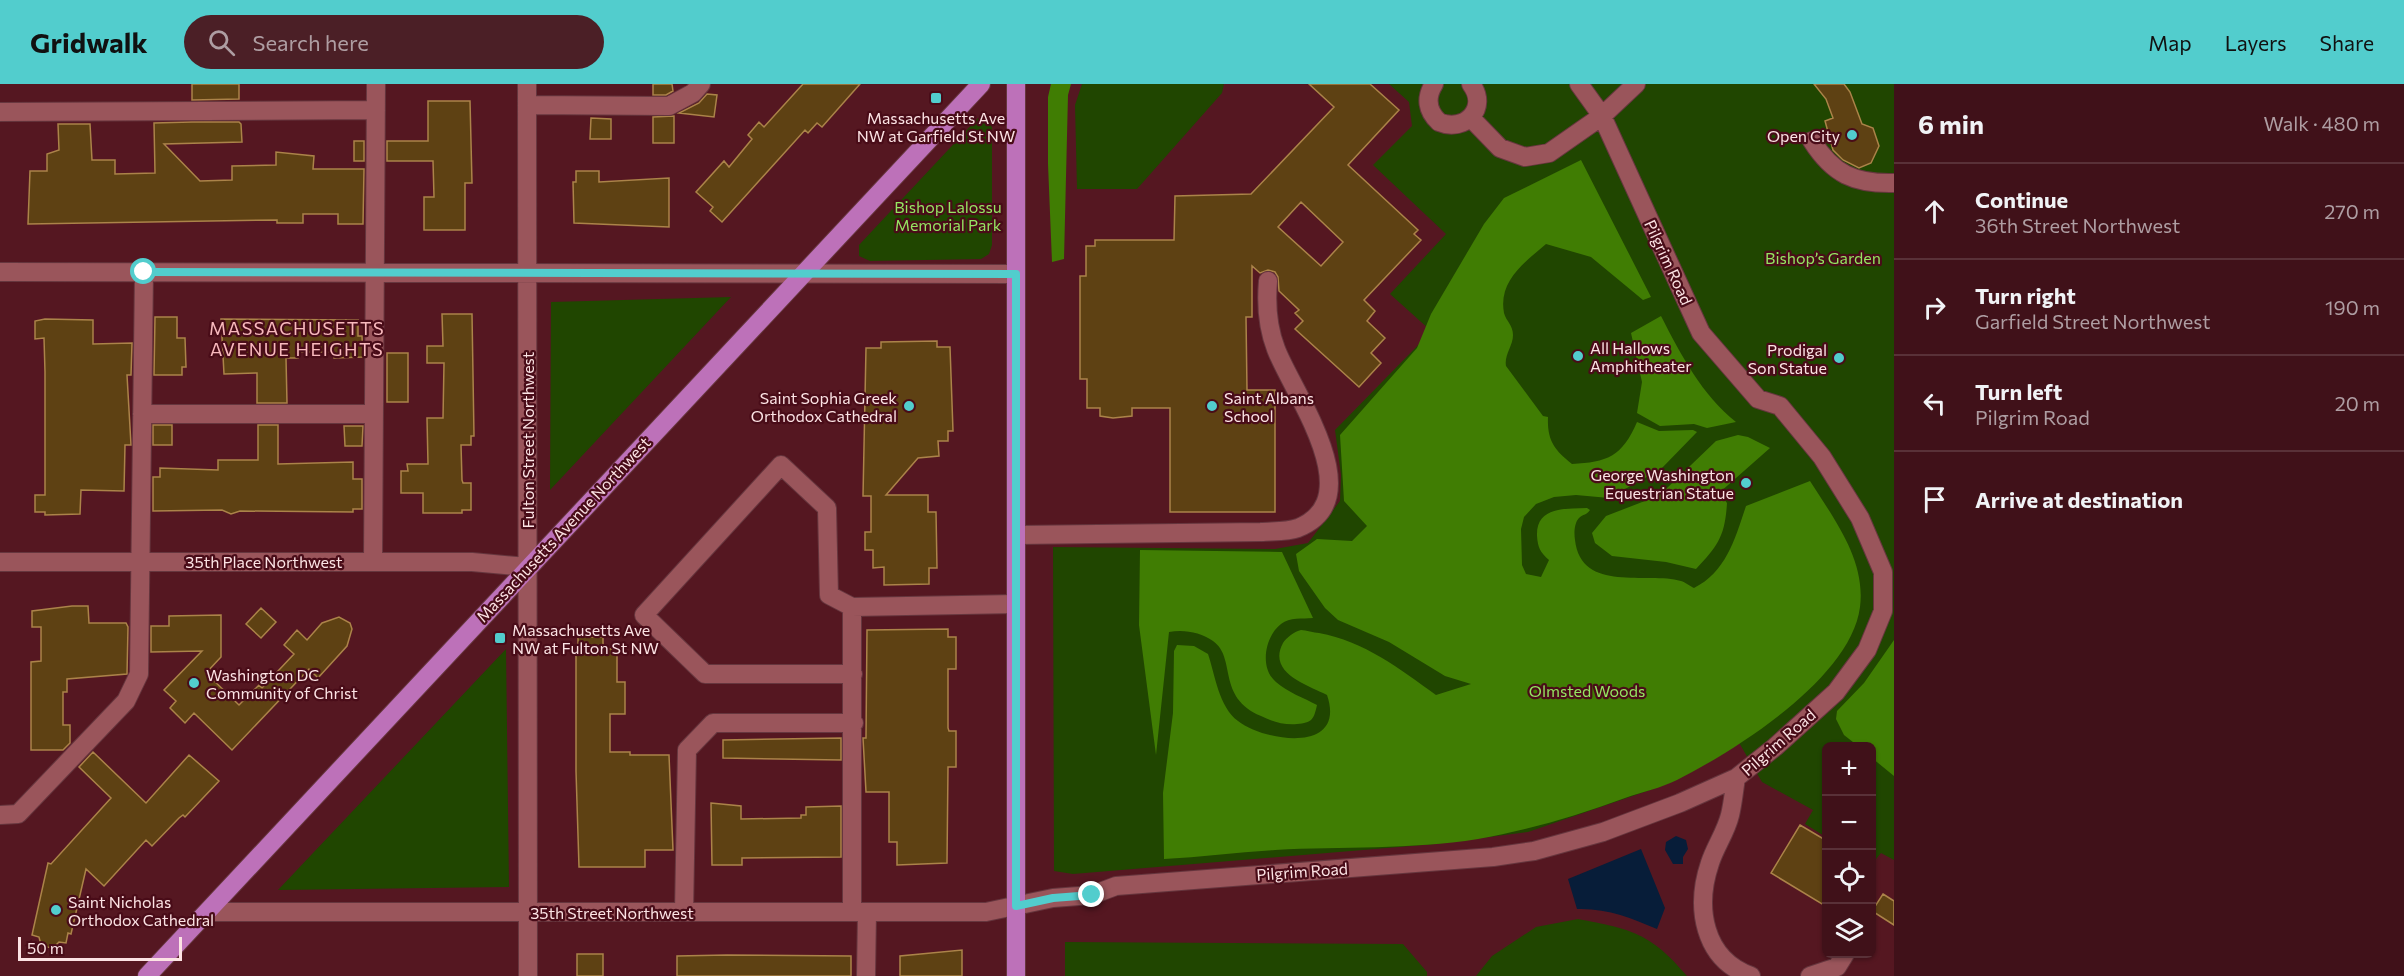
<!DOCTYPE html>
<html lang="en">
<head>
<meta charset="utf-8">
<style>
  body { margin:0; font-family:Commissioner,sans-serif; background:#4b1f26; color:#f1f3f6 }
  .controls { position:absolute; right:18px; bottom:18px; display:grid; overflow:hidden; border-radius:9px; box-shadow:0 2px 4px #0004 }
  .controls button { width:54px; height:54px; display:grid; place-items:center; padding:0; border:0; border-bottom:2px solid #593138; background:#401119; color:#f1f3f6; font:30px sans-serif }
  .scale { position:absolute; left:18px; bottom:15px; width:164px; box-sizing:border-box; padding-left:6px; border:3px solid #fce3e4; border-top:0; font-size:16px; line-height:21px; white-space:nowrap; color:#fce3e4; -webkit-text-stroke:4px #490c18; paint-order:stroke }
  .stop { position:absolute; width:18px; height:18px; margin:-14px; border:4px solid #52cdcd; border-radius:50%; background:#fff }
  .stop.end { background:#52cdcd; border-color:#fff; box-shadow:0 2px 6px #0008 }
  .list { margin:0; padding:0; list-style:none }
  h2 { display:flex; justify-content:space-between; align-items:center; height:78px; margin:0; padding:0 24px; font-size:26px }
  h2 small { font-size:20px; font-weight:400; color:#ae9da2 }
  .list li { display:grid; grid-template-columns:39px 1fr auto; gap:18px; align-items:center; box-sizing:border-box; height:96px; padding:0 24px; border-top:2px solid #593138 }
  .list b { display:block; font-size:22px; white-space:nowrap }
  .list p { margin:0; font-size:20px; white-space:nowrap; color:#ae9da2 }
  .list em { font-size:20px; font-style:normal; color:#ae9da2 }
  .icon { flex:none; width:33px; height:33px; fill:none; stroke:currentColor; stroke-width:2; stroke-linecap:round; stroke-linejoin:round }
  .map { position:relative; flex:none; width:1894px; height:892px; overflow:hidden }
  header { display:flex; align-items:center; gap:36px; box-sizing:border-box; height:84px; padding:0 30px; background:#52cdcd; color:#111 }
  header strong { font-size:28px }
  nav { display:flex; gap:33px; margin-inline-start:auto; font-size:21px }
  .search { width:420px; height:54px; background:#4b1f26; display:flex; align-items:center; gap:15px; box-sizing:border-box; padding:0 21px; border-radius:33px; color:#ae9da2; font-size:22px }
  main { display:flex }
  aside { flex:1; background:#401119 }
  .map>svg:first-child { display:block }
  .green { fill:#204600 }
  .forest { fill:#407d03 }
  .water { fill:#071d39 }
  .building { fill:#5e4113; stroke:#ab8349; stroke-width:1.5; fill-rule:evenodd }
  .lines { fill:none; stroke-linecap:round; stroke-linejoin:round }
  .minor-casing { stroke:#66363e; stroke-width:20 }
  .major-casing { stroke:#66363e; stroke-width:20 }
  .minor { stroke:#9a555b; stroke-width:18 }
  .major { stroke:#bd71b9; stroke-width:18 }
  .route { stroke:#52cdcd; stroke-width:8 }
  .poi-dot { fill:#52cdcd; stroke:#490c18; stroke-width:2 }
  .labels { text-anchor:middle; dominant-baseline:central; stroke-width:4.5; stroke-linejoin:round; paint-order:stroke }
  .poi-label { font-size:16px; fill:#fce3e4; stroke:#490c18; text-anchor:start }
  .park-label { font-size:16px; fill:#95e562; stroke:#490c18 }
  .street-label { font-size:16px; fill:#fce3e4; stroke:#490c18 }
  .neighbourhood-label { font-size:18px; letter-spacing:1.5px; fill:#f8b9bd; stroke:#490c18 }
</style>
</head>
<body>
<header>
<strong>Gridwalk</strong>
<div class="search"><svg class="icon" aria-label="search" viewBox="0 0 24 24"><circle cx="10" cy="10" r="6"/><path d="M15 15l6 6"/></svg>Search here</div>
<nav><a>Map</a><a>Layers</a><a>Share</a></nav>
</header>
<main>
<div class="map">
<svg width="1894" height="892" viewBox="0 0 1894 892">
  <rect width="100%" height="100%" fill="#551721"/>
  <!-- green -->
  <path class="green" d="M1082 0H1224L1222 9 1137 105H1077L1075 21Z
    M1389 0H1894V776L1881 769 1872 780V662H1826V753L1805 740 1813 726 1762 698 1738 657 1653 705 1528 748 1435 760 1073 790 1054 787 1053 463 1275 465 1308 459 1340 417 1341 391 1335 346 1426 253 1430 246 1390 210 1446 150 1373 81 1412 42 1409 18Z
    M978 34 989 36 992 44V161L989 170 981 175 870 177 859 172V161Z
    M731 213 550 406 551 218Z
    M506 565 509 803 278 806Z
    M1578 835C1631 845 1651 849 1687 892H1476L1492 872 1536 843Z
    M1065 858 1403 860 1427 888V892H1065Z"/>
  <!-- forest -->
  <path class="forest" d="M1051 0H1071L1068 11 1064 175 1052 178 1048 80V13Z
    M1581 76 1651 213 1643 216 1591 173 1546 160C1525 178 1498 197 1504 229 1506 237 1513 241 1513 251 1513 262 1504 271 1506 282L1543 332 1548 333C1547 356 1554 366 1572 380 1607 378 1622 373 1637 338L1659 347 1693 346 1697 348 1661 385 1609 414 1576 411 1554 413 1536 420 1524 433 1521 445 1522 481 1526 490 1541 493 1549 476C1540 468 1538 464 1537 452 1536 422 1566 425 1587 424L1590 426C1587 431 1583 430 1579 434 1574 439 1574 450 1575 456 1581 510 1648 487 1681 497 1685 498 1690 502 1694 504 1726 488 1735 455 1746 422L1810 397C1834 435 1866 476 1860 523 1851 594 1736 666 1677 696 1661 704 1642 708 1625 714 1576 732 1529 746 1478 755 1410 766 1342 762 1275 766 1238 768 1201 773 1164 775L1163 709 1173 629 1174 567 1177 561 1194 562 1208 570C1215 591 1219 623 1238 637 1265 658 1347 670 1327 611 1307 601 1267 589 1283 559 1286 554 1295 547 1301 546 1306 546 1314 549 1319 549 1364 557 1400 585 1436 611L1471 600 1445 592 1389 558 1338 536 1325 524 1299 487 1296 470 1317 455 1352 457 1367 442 1344 417 1340 351 1417 264 1431 230 1484 140 1504 114Z
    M1661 232C1681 271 1702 311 1736 338L1707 344 1694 340 1660 342 1637 329 1642 298 1631 249Z
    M1738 351 1748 353 1770 364 1719 409 1727 419C1725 452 1718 462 1696 485L1666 478 1612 472 1595 459 1592 449 1606 432 1650 415 1666 405 1716 357Z
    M1140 466 1282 468 1313 534C1302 535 1290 533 1281 540 1265 552 1259 584 1276 598 1287 608 1304 614 1317 621 1314 635 1312 639 1297 640 1284 641 1273 638 1261 632 1216 613 1237 574 1213 557 1201 548 1183 545 1169 548L1156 671 1139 541Z
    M1894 556V692L1872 674V662H1858L1844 651 1836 635 1837 627 1864 599Z"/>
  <!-- water -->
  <path class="water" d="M1676 752 1686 756 1688 765 1683 773V780H1673L1665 766 1666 758Z
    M1641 765 1665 824 1657 845C1631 834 1607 824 1577 825L1568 795Z"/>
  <!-- building -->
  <path class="building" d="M192 0H239V15L192 16Z
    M653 0H672L673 7 666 11H653Z
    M803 0H860L822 43 817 39 808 49 805 46 722 138 710 127 713 123 696 108 724 77 729 83 752 55 748 51 759 38 764 43Z
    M1309 0H1370L1399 26 1348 81 1418 146 1414 150 1421 156 1364 216 1375 227 1367 237 1385 254 1371 269 1381 279 1359 303 1295 245 1303 237 1295 229 1299 226 1279 207 1278 193 1275 188 1268 186 1260 189 1252 182V233H1246L1247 306H1275V428H1170V324H1132V332L1113 334 1100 332V324H1087V295H1080V192H1086V162H1095V156H1174L1175 112 1251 110 1334 23ZM1301 118 1343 158 1321 182 1278 143Z
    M1814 0H1844L1850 8 1862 40 1873 44 1879 62 1871 79 1859 84 1843 76 1833 66 1825 37 1833 34 1826 15Z
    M707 10 717 11 714 33 679 29 699 19Z
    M428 17H470L472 99H465V146H424V113H434L433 77H387V57H428Z
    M674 32V59H653V33Z
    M591 34 611 35V55H590Z
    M192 38H239L241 40 242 58 164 60 200 97 232 96V82L276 81V68L314 72 313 85H364L363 140H338V130H303V139H277V136L28 140 30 87H47V70L59 66 58 40H90L92 76H115V90L155 89 154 39Z
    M354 57H364V77H354Z
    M576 87H599V98L669 94V143L574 139 573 98H576Z
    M442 230H472L474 352H471V361H461L462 396 463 399H471V426H462V429H423V409H401V387H408L407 380H428L427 334H443L444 279H427V262H443Z
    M155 233H177V254H185L186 283H182V291H154Z
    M45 235 93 236V260L132 259 131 291H127L131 361H125L124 407 81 406 80 430 45 431V428H35V411H45V288L44 254 35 255V237Z
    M221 235 358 236V252H362L363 273 334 274 333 268H298V274H286L287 319H257V289L224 290Z
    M937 257V263H950L953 347H948V357H938L939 372 918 374 886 411H928V428H936L937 484H929V500L884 501V483L873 484V466H865V448H871V412H863L866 264H881V258Z
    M387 269H408V318H387Z
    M153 341H172V361H153Z
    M258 341H278V380L353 378V395H362V425H353V428L240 427 231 430 222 426 153 427V393H160V384L218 386V376H258Z
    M344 342H363L362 362H345Z
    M72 522H88L89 539H126L128 543 127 590 67 595V608H63V641H70V659L63 666H31V578L41 577V543H32V527Z
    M261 524 276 538 261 554 246 540Z
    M221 531V573L206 589 239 621 259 601 262 604 294 570 284 561 297 546 307 556 322 539 339 533 350 539 352 545 347 562 318 594 309 585 232 666 194 629 185 639 170 624 176 617 164 606 202 567 151 568V542H169V532Z
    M948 545V553H956V585H948V644L949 647H956V683H948L947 779 897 781V758H889V708H866L863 654H866L867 546Z
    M578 553H603V565H617V598H625V630H610V668H630V671H669L673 766H645V783H579L576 687V565H578Z
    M841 654V676L723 674V656Z
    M93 668 146 719 189 671 219 697 185 733 183 731 179 734 152 762 146 756 104 802 86 785 71 850 68 849 66 859 59 858 53 864 47 863 41 861 39 853 32 851 48 779 51 780 111 714 79 683Z
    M711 719 741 722V735L801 734V731H806V723L841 722V773L742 774V781H712Z
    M1800 741 1827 757V823L1771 789Z
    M1883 810 1894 817V841L1872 827Z
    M962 866V892H900V872Z
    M577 870H603V892H577Z
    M727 871 851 872V892H677V872Z"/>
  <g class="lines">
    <defs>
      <path id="minor" d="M527 0 528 892
        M1434 0C1425 14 1427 27 1439 38 1465 49 1489 24 1471 0
        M527 21 669 22 693 9 701 0
        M0 28 376 26
        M1471 34 1500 64 1525 73 1549 69 1602 32 1636 0
        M1812 57C1833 90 1854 100 1894 99
        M0 188 1016 190
        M142 330H374
        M1016 451 1261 448C1272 447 1287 448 1298 444 1372 414 1292 308 1276 265 1267 242 1266 220 1268 197
        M0 478H472L527 483
        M373 478 376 0
        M852 523 829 511 827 424 781 381 644 531 705 590H853
        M1736 694C1734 706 1733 719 1730 731 1726 748 1715 763 1710 779 1695 823 1703 875 1751 892
        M0 731 18 730 126 617 139 590 144 188
        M208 828H986L1053 814 1092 811 1116 802 1493 773 1534 767 1603 748 1680 719 1736 694 1775 663 1836 608 1867 566 1883 527V488L1860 434 1822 373 1780 322 1758 315 1701 249 1602 32 1579 0
        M684 828 687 666 713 639H854
        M852 828V523L1016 520
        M866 892 867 828
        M1810 892 1837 883 1845 870"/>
      <path id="major" d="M147 892 981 0
        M1016 892V0"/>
    </defs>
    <!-- minor casing -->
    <use href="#minor" class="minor-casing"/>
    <!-- major casing -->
    <use href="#major" class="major-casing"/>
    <!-- minor -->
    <use href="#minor" class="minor"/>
    <!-- major -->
    <use href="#major" class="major"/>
  </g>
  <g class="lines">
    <!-- route -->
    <path class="route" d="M144 188 1016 190V822L1053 814 1092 811"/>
  </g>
  <!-- markers -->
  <g class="poi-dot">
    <rect x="930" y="8" width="12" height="12" rx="3"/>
    <circle cx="1852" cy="51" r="6"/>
    <circle cx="1578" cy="272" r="6"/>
    <circle cx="1839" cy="274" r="6"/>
    <circle cx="909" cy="322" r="6"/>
    <circle cx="1212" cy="322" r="6"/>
    <circle cx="1746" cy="399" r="6"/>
    <rect x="494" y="548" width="12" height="12" rx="3"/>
    <circle cx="194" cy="599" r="6"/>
    <circle cx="56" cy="826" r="6"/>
  </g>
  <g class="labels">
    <!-- poi labels -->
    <g class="poi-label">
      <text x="936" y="33" text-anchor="middle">Massachusetts Ave<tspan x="936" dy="18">NW at Garfield St NW</tspan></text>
      <text x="1840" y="51" text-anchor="end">Open City</text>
      <text x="1590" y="263">All Hallows<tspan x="1590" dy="18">Amphitheater</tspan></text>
      <text x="1827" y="265" text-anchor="end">Prodigal<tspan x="1827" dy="18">Son Statue</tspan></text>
      <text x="897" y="313" text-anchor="end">Saint Sophia Greek<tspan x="897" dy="18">Orthodox Cathedral</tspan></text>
      <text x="1224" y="313">Saint Albans<tspan x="1224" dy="18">School</tspan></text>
      <text x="1734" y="390" text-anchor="end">George Washington<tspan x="1734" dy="18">Equestrian Statue</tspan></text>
      <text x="512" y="545">Massachusetts Ave<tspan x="512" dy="18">NW at Fulton St NW</tspan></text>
      <text x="206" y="590">Washington DC<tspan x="206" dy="18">Community of Christ</tspan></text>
      <text x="68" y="817">Saint Nicholas<tspan x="68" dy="18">Orthodox Cathedral</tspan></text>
    </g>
    <!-- park labels -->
    <g class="park-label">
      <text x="948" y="122">Bishop Lalossu<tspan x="948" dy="18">Memorial Park</tspan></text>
      <text x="1823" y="173">Bishop’s Garden</text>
      <text x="1587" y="606">Olmsted Woods</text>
    </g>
    <!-- street labels -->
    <g class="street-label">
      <text transform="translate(1669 178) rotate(65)">Pilgrim Road</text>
      <text transform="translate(527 356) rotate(-90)">Fulton Street Northwest</text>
      <text transform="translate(563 445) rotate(-47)">Massachusetts Avenue Northwest</text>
      <text x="264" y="477">35th Place Northwest</text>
      <text transform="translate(1778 658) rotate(-41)">Pilgrim Road</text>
      <text transform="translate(1302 787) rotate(-4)">Pilgrim Road</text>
      <text x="612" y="828">35th Street Northwest</text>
    </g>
    <!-- neighbourhood labels -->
    <g class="neighbourhood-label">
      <text x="297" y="244">MASSACHUSETTS<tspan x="297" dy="21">AVENUE HEIGHTS</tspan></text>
    </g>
  </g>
</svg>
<div class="controls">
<button>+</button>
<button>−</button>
<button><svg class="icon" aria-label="locate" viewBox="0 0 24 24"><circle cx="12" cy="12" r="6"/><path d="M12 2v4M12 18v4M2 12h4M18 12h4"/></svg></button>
<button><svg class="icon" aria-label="layers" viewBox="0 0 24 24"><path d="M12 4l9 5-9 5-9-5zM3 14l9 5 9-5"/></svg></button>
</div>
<div class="scale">50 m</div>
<div class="stop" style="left:144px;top:188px"></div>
<div class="stop end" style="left:1092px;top:811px"></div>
</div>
<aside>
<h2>6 min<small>Walk · 480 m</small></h2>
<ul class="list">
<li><svg class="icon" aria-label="ahead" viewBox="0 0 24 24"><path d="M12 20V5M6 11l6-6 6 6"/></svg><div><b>Continue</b><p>36th Street Northwest</p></div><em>270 m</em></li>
<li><svg class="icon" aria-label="right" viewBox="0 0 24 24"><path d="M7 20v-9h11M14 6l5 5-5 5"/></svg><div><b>Turn right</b><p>Garfield Street Northwest</p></div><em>190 m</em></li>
<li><svg class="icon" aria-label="left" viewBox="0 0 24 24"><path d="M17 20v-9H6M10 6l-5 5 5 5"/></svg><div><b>Turn left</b><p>Pilgrim Road</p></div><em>20 m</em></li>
<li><svg class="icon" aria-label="arrive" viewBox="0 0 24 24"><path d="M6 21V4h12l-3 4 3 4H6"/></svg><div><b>Arrive at destination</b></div></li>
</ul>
</aside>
</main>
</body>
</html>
